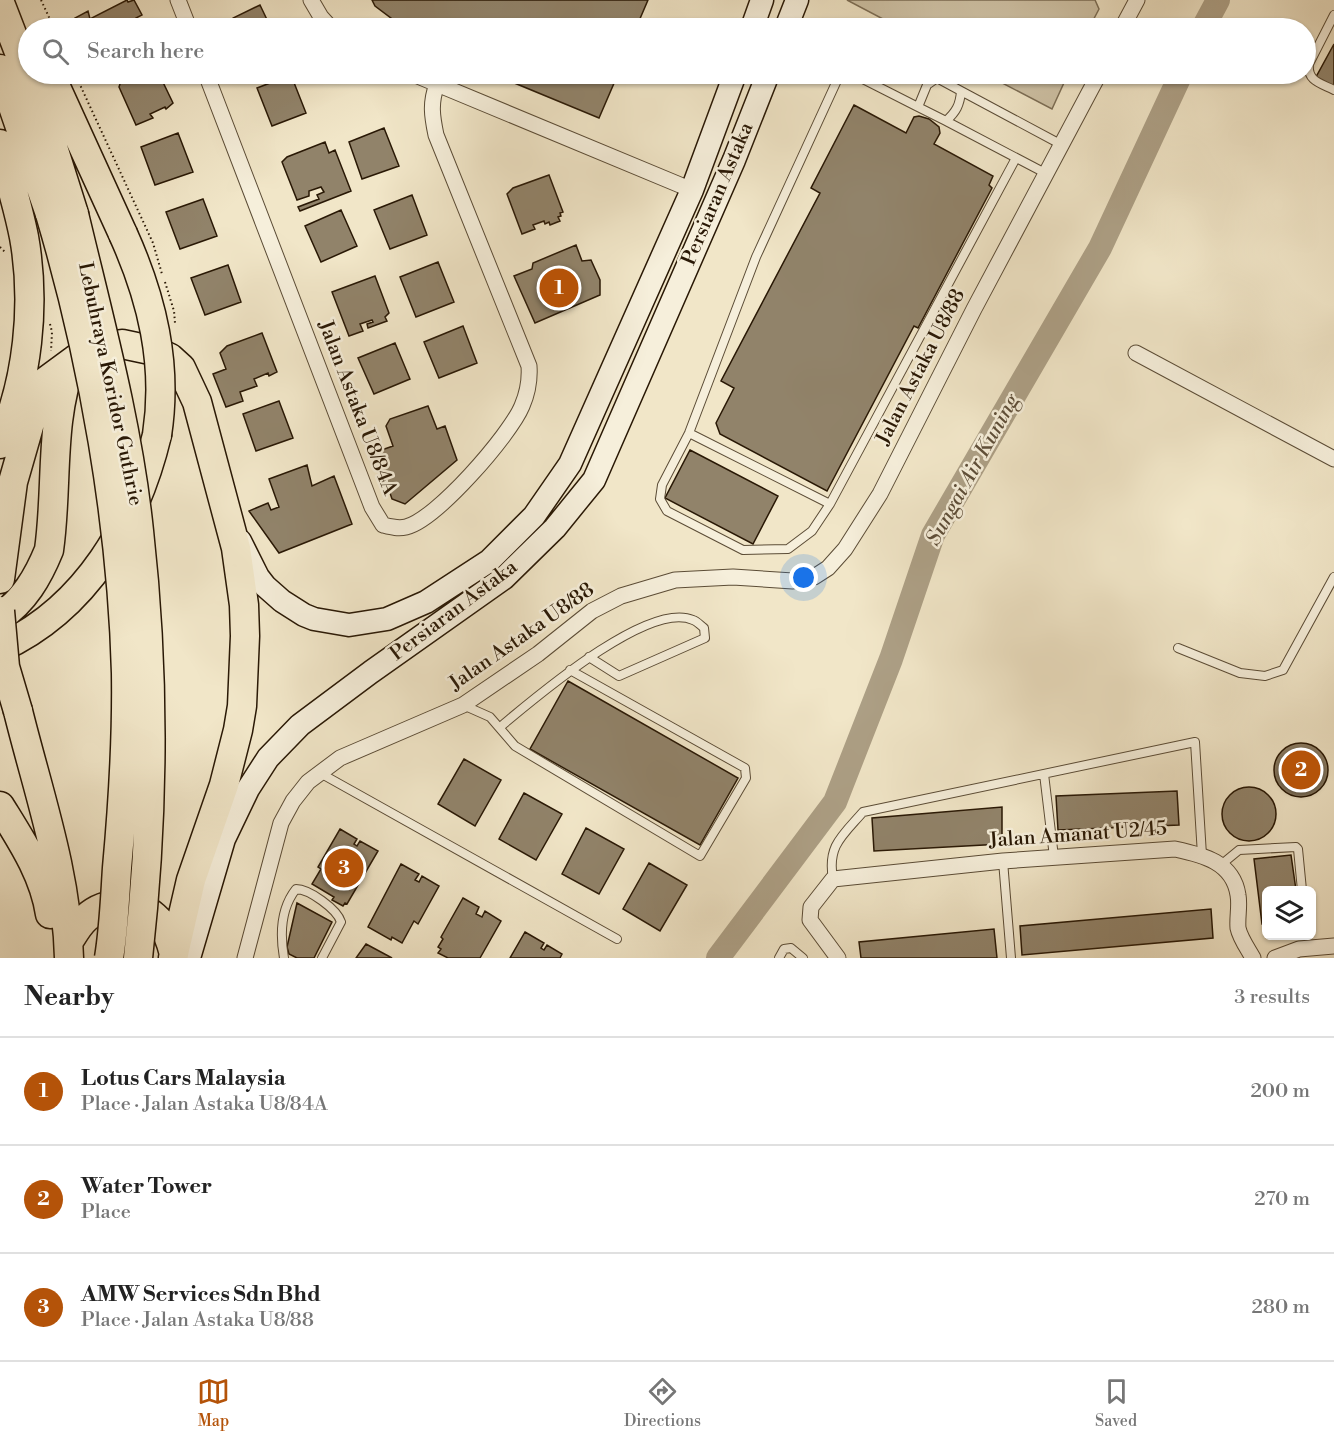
<!DOCTYPE html>
<html lang="en">
<head>
<meta charset="utf-8">
<style>
  body { margin:0; font-family:"Libre Bodoni",serif; background:#f2f2f2; color:#222 }
  .controls { position:absolute; right:18px; bottom:18px; display:grid; overflow:hidden; border-radius:9px; box-shadow:0 2px 4px #0004 }
  .controls button { width:54px; height:54px; display:grid; place-items:center; padding:0; border:0; border-bottom:2px solid #e0e0e0; background:#fff; color:#222; font:30px sans-serif }
  .you { position:absolute; left:804px; top:578px; width:21px; height:21px; margin:-15px; border:4px solid #fff; border-radius:50%; background:#1a73e8; box-shadow:0 0 0 9px #1a73e833 }
  .badge { display:grid; place-items:center; width:39px; height:39px; border-radius:50%; background:#b45309; color:#fff; font-size:20px; font-weight:700 }
  .pin { position:absolute; translate:-50% -50%; border:3px solid #fff; box-shadow:0 2px 6px #0006 }
  .list { margin:0; padding:0; list-style:none }
  h2 { display:flex; justify-content:space-between; align-items:center; height:78px; margin:0; padding:0 24px; font-size:26px }
  h2 small { font-size:20px; font-weight:400; color:#767676 }
  .list li { display:grid; grid-template-columns:39px 1fr auto; gap:18px; align-items:center; box-sizing:border-box; height:108px; padding:0 24px; border-top:2px solid #e0e0e0 }
  .list b { display:block; font-size:22px; white-space:nowrap }
  .list p { margin:0; font-size:20px; white-space:nowrap; color:#767676 }
  .list em { font-size:20px; font-style:normal; color:#767676 }
  .icon { flex:none; width:33px; height:33px; fill:none; stroke:currentColor; stroke-width:2; stroke-linecap:round; stroke-linejoin:round }
  .map { position:relative; flex:none; width:1334px; height:958px; overflow:hidden }
  .search { position:absolute; background:#fff; box-shadow:0 2px 4px #0004; left:18px; right:18px; top:18px; height:66px; display:flex; align-items:center; gap:15px; box-sizing:border-box; padding:0 21px; border-radius:33px; color:#767676; font-size:22px }
  .sheet { height:402px; background:#fff }
  nav { display:flex; justify-content:space-around; align-items:center; box-sizing:border-box; height:84px; border-top:2px solid #e0e0e0; background:#fff; font-size:16px; color:#767676 }
  nav a { display:grid; justify-items:center; gap:3px }
  nav .on { color:#b45309 }
  .map>svg:first-child { display:block }
  .green { fill:#cfc3a7; stroke:#7c6e56; stroke-width:1.5 }
  .lines { fill:none; stroke-linecap:round; stroke-linejoin:round }
  .river { stroke:#ada086; stroke-width:24 }
  .building { fill:#91836a; stroke:#291805; stroke-width:1.5 }
  .service-casing { stroke:#5b4c36; stroke-width:10 }
  .minor-casing { stroke:#5b4c36; stroke-width:17 }
  .secondary-casing { stroke:#291805; stroke-width:25 }
  .motorway-casing { stroke:#291805; stroke-width:31 }
  .path { stroke:#291805; stroke-width:2; stroke-dasharray:1.5 3; stroke-linecap:butt }
  .service { stroke:#f6efdb; stroke-width:8 }
  .minor { stroke:#f6efdb; stroke-width:15 }
  .secondary { stroke:#f6efdb; stroke-width:22 }
  .motorway { stroke:#f1e6c8; stroke-width:28 }
  .motorway-bridge-casing { stroke:#291805; stroke-width:31; stroke-linecap:butt }
  .motorway-bridge { stroke:#f1e6c8; stroke-width:28 }
  .labels { text-anchor:middle; dominant-baseline:central; stroke-width:5; stroke-linejoin:round; paint-order:stroke }
  .street-label { font-size:20px; fill:#291805; stroke:#f6efdb }
  .water-label { font-size:21px; font-style:italic; fill:#5e4e39; stroke:#f6efdb }
</style>
</head>
<body>
<div class="map">
<svg width="1334" height="958" viewBox="0 0 1334 958">
  <rect width="100%" height="100%" fill="#f1e6c8"/>
  <filter id="stains"><feTurbulence type="fractalNoise" baseFrequency=".00333" numOctaves="4"/><feColorMatrix values="0 0 0 0 .2 0 0 0 0 .09 0 0 0 0 .02 0 0 0 .5 -.17"/></filter>
  <radialGradient id="worn" r=".72"><stop offset=".6" stop-color="#630" stop-opacity="0"/><stop offset="1" stop-color="#630" stop-opacity=".3"/></radialGradient>
  <!-- green -->
  <path class="green" d="M847 0H1095L1099 9 1089 28H900Z
    M985 74H1068L1052 109Z"/>
  <g class="lines">
    <!-- river -->
    <path class="river" d="M1203 28 1218 0
      M718 958 835 802 891 659 933 535 1100 248 1181 74"/>
  </g>
  <!-- building -->
  <path class="building" d="M127 0 128 2 134 0 142 15 136 18 142 28H80L75 18 88 11 90 19Z
    M372 0H648L636 28H414L395 21 375 6Z
    M260 5 271 28 275 26 276 28H230L228 23 233 18Z
    M1334 44V87L1316 77Z
    M139 74H159L173 103 166 109 165 107 150 114 153 118 136 125 119 87 121 81Z
    M516 74H618L599 118 512 82Z
    M291 75 306 113 272 126 257 88Z
    M854 105 906 133 914 117 919 116 929 119 939 127 940 133 934 144 993 176 989 185 992 188 918 328 914 326 827 491 720 434 716 423 734 388 721 381 820 193 811 188Z
    M384 128 399 166 362 179 349 142Z
    M178 133 193 172 155 185 141 147Z
    M325 142 329 153 335 150 351 191 300 211 298 207 319 199 317 195 324 192 321 187 309 191V196L297 200 282 162 287 157Z
    M549 175 563 212 560 213 561 216 558 217 560 221 550 225 549 222 545 224 544 221 533 225 535 229 522 234 507 194 513 188Z
    M412 195 427 235 390 249 374 210Z
    M203 199 217 236 180 249 166 212Z
    M341 210 357 246 321 262 305 226Z
    M576 245 582 261 591 260 600 280V295L535 323 514 276 532 269 533 263Z
    M438 262 454 302 416 317 400 277Z
    M228 265 241 302 205 315 191 278Z
    M375 276 389 313 385 317 387 321 368 328 367 324 373 322 372 320 360 324 363 331 349 336 332 292Z
    M463 326 477 363 439 378 424 342Z
    M262 333 277 372 269 376 268 373 254 379 257 386 240 392 243 401 226 407 213 374 226 369 220 353 227 346Z
    M395 343 410 379 374 394 358 358Z
    M279 401 293 438 256 451 243 414Z
    M428 406 437 429 445 426 457 460 405 504 392 499 376 452 393 446 386 426 390 419Z
    M690 450 778 496 753 544 665 498Z
    M307 465 312 486 334 476 352 524 279 553 249 511 268 503 271 510 279 507 269 479Z
    M568 681 738 778 700 845 530 749Z
    M1274 770a27 27 0 1 1 54 0a27 27 0 1 1-54 0Z
    M464 759 501 780 475 826 438 804Z
    M1222 814a27 27 0 1 1 54 0a27 27 0 1 1-54 0Z
    M1177 791 1179 825 1058 830 1056 796Z
    M524 793 562 814 536 860 499 839Z
    M1002 807V844L874 851 872 818Z
    M586 828 624 849 599 894 562 874Z
    M340 829 357 839 354 844 357 846 360 841 378 851 347 904 345 903 343 906 332 900 334 897 312 884 321 869 318 867Z
    M1291 855 1296 890H1266V924H1262L1254 859Z
    M649 863 687 885 660 931 623 909Z
    M401 864 419 874 415 880 419 882 422 876 439 886 418 924 414 921 402 943 392 937 391 940 368 927Z
    M463 898 479 907 476 914 482 917 485 911 501 921 480 958H448L438 953 441 949 438 947 443 939 441 937Z
    M297 903 332 922 314 958H297L289 954 287 947Z
    M1211 909 1213 938 1022 955 1020 926Z
    M994 929 997 958H861L859 942Z
    M525 932 544 943 541 948 544 950 547 945 562 954 560 958H510Z
    M366 944 392 958H356Z"/>
  <g class="lines">
    <defs>
      <path id="service" d="M1334 15 1309 64C1307 81 1320 83 1334 90
        M840 74 756 257 689 433 662 485 660 499 667 511 743 550 788 549 812 531 830 504 1016 158
        M853 74 918 107
        M937 78 961 91C960 105 956 112 946 121L918 107 927 85Z
        M961 91 1062 145
        M946 121 1047 174
        M689 433 830 504
        M1178 648 1240 673 1265 676 1283 670 1334 577
        M463 705 490 717 515 746 700 856 746 778 745 768 570 670
        M500 727C534 699 648 600 693 620 697 621 701 626 704 628L705 638 619 676 589 657
        M320 773 617 939
        M1044 774 1054 857
        M1003 861 1011 958
        M1222 864 1239 850 1296 847 1298 849 1302 890
        M833 879C827 846 842 836 863 812L1195 742 1202 855
        M284 958C280 935 281 908 296 889 309 889 337 909 341 922L322 958
        M779 958 784 949 791 948 803 958"/>
      <path id="minor" d="M178 0 189 28
        M311 0 321 17 331 28
        M1122 28 1137 0
        M206 74 372 507 383 525C391 527 398 529 406 527 436 520 510 435 522 406 528 392 530 380 529 366L436 135C432 116 430 103 437 84
        M413 74 692 190
        M1136 353 1334 459
        M245 958 281 823 293 801 308 782 340 758 463 705 538 654 592 611 621 596 675 580 733 577 793 581 814 577 828 568 845 549 880 494 974 309 1099 74
        M838 958 810 920 811 907 833 879 1003 861 1175 849C1203 855 1233 862 1238 895 1240 906 1237 917 1238 928 1240 938 1248 949 1253 958
        M1275 958 1299 949 1334 946"/>
      <path id="secondary" d="M752 28 762 0
        M786 28 797 0
        M240 541 258 577 265 586 282 601 304 615 314 619 349 625 387 619 426 602 489 561 534 516 570 464 692 190 735 74
        M189 958 224 839 248 789 268 758 300 725 371 672 504 578 555 528 594 480 734 160 768 74"/>
      <path id="motorway" d="M0 3 41 109 74 214
        M0 69 50 214
        M50 74 123 234
        M0 144C8 175 18 206 24 237 36 304 28 382 0 444
        M0 579 13 482 34 409 46 381 80 356 100 347 122 344 155 351 170 358 181 368 197 402 236 548 244 605 245 636 242 706 238 730 224 785 191 880 173 958
        M0 617C24 601 38 577 49 550 58 488 49 421 72 362
        M0 648C86 609 136 523 157 435
        M18 711C38 792 67 873 69 958
        M0 806C21 840 44 874 50 914
        M69 941C74 933 79 924 86 918 106 900 139 899 158 920 167 929 171 942 174 954"/>
    </defs>
    <!-- service casing -->
    <use href="#service" class="service-casing"/>
    <!-- minor casing -->
    <use href="#minor" class="minor-casing"/>
    <!-- secondary casing -->
    <use href="#secondary" class="secondary-casing"/>
    <!-- motorway casing -->
    <use href="#motorway" class="motorway-casing"/>
    <!-- path -->
    <path class="path" d="M41 0 54 28
      M75 74 153 243 162 274
      M0 247 5 252
      M165 282 174 311 175 323
      M50 324 52 332 51 351"/>
    <!-- service -->
    <use href="#service" class="service"/>
    <!-- minor -->
    <use href="#minor" class="minor"/>
    <!-- secondary -->
    <use href="#secondary" class="secondary"/>
    <!-- motorway -->
    <use href="#motorway" class="motorway"/>
    <defs>
      <path id="motorway-bridge" d="M50 214C93 358 122 523 126 673 127 738 123 803 117 868 115 898 114 928 109 958
        M74 214C99 319 128 424 139 531 155 673 154 816 138 958
        M123 234C152 298 168 364 157 435
        M0 611 5 667 18 711"/>
    </defs>
    <!-- motorway-bridge casing -->
    <use href="#motorway-bridge" class="motorway-bridge-casing"/>
    <!-- motorway-bridge -->
    <use href="#motorway-bridge" class="motorway-bridge"/>
  </g>
  <g class="labels">
    <!-- street labels -->
    <g class="street-label">
      <text transform="translate(718 194) rotate(-67)">Persiaran Astaka</text>
      <text transform="translate(921 367) rotate(-63)">Jalan Astaka U8/88</text>
      <text transform="translate(110 384) rotate(78)">Lebuhraya Koridor Guthrie</text>
      <text transform="translate(357 408) rotate(69)">Jalan Astaka U8/84A</text>
      <text transform="translate(454 611) rotate(-37)">Persiaran Astaka</text>
      <text transform="translate(522 637) rotate(-35)">Jalan Astaka U8/88</text>
      <text transform="translate(1078 835) rotate(-4)">Jalan Amanat U2/45</text>
    </g>
    <!-- water labels -->
    <g class="water-label">
      <text transform="translate(973 470) rotate(-61)">Sungai Air Kuning</text>
    </g>
  </g>
  <rect width="100%" height="100%" filter="url(#stains)"/>
  <rect width="100%" height="100%" fill="url(#worn)"/>
</svg>
<div class="controls">
<button><svg class="icon" aria-label="layers" viewBox="0 0 24 24"><path d="M12 4l9 5-9 5-9-5zM3 14l9 5 9-5"/></svg></button>
</div>
<div class="you"></div>
<div class="pin badge" style="left:559px;top:288px">1</div>
<div class="pin badge" style="left:1301px;top:770px">2</div>
<div class="pin badge" style="left:344px;top:868px">3</div>
<div class="search"><svg class="icon" aria-label="search" viewBox="0 0 24 24"><circle cx="10" cy="10" r="6"/><path d="M15 15l6 6"/></svg>Search here</div>
</div>
<section class="sheet">
<h2>Nearby<small>3 results</small></h2>
<ul class="list">
<li><span class="badge">1</span><div><b>Lotus Cars Malaysia</b><p>Place · Jalan Astaka U8/84A</p></div><em>200 m</em></li>
<li><span class="badge">2</span><div><b>Water Tower</b><p>Place</p></div><em>270 m</em></li>
<li><span class="badge">3</span><div><b>AMW Services Sdn Bhd</b><p>Place · Jalan Astaka U8/88</p></div><em>280 m</em></li>
</ul>
</section>
<nav>
<a class="on"><svg class="icon" aria-label="map" viewBox="0 0 24 24"><path d="M3 6l6-2 6 2 6-2v14l-6 2-6-2-6 2zM9 4v14M15 6v14"/></svg>Map</a>
<a><svg class="icon" aria-label="directions" viewBox="0 0 24 24"><path d="M12 3l9 9-9 9-9-9zM9 14v-3h6M13 9l2 2-2 2"/></svg>Directions</a>
<a><svg class="icon" aria-label="saved" viewBox="0 0 24 24"><path d="M7 4h10v16l-5-4-5 4z"/></svg>Saved</a>
</nav>
</body>
</html>
